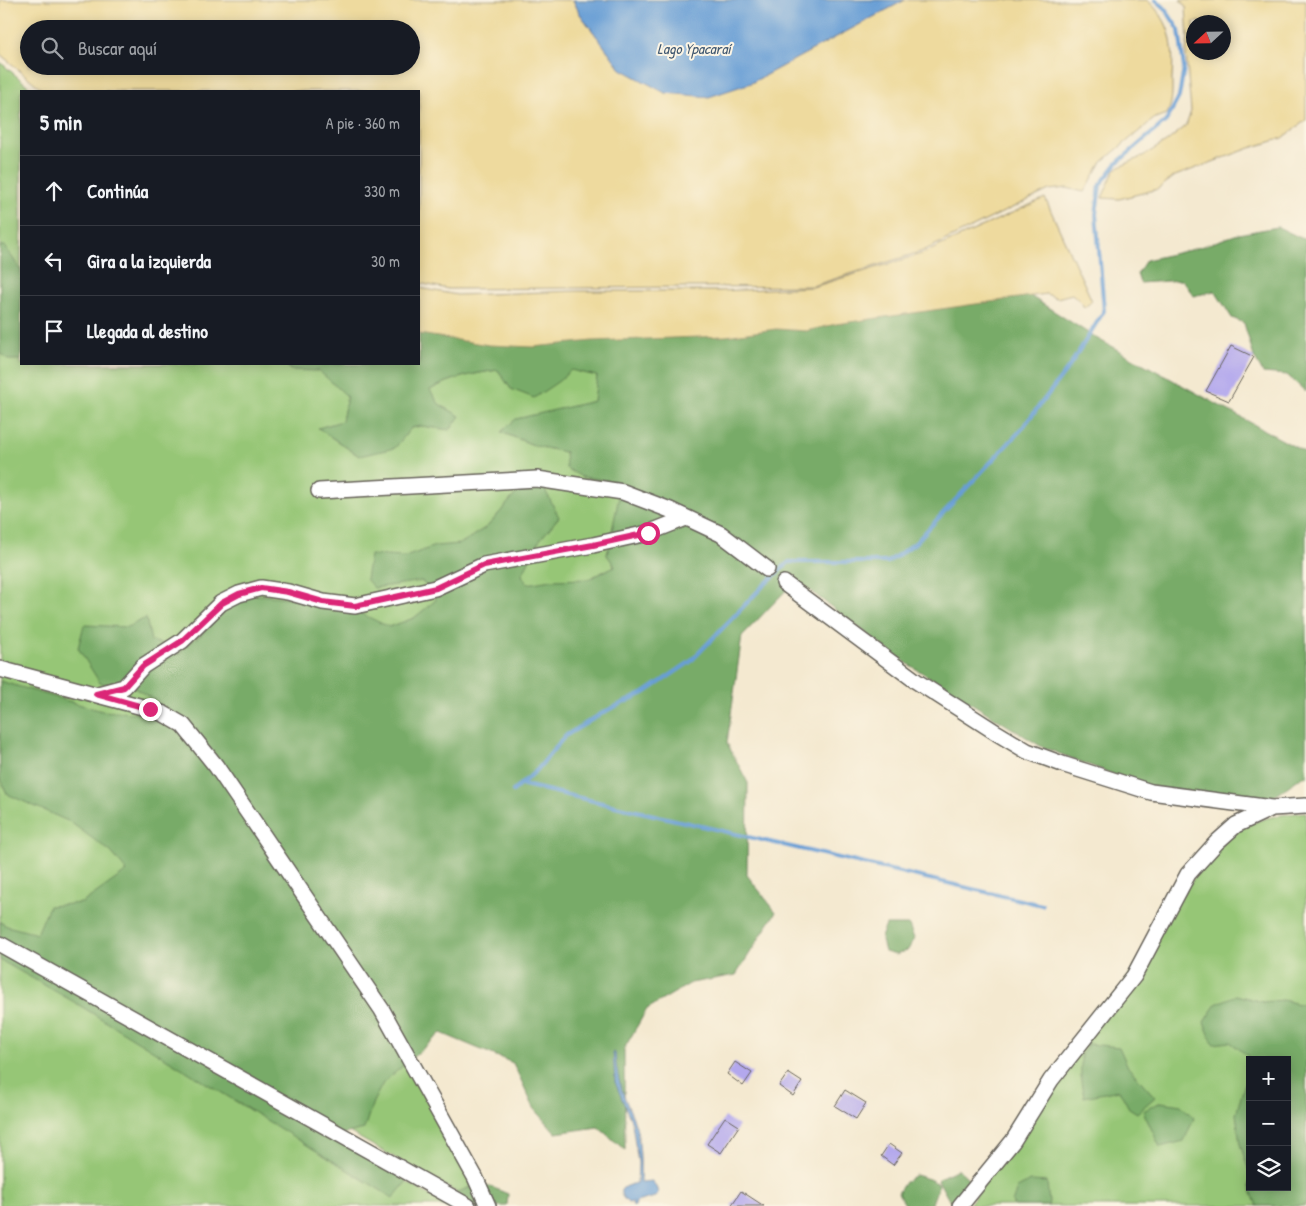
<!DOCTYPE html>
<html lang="es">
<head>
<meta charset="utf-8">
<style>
  body { margin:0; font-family:"Patrick Hand",sans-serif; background:#20242c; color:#f1f3f6 }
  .controls { position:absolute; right:15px; bottom:15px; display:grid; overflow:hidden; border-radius:0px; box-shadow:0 2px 12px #0003 }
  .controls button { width:45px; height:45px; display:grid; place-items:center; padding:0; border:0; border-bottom:1px solid #363941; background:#171b24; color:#f1f3f6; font:25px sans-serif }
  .compass { position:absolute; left:1186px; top:15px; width:45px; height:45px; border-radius:50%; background:#171b24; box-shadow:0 2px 12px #0003; rotate:248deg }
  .stop { position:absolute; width:15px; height:15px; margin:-11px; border:4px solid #db2777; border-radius:50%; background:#fff }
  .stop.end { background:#db2777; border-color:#fff; box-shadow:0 1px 5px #0008 }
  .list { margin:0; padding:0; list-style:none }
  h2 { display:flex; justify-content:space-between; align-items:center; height:65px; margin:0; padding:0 20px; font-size:21px }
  h2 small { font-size:16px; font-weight:400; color:#9ea1a6 }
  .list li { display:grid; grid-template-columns:32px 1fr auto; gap:15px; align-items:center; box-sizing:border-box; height:70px; padding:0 20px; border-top:1px solid #363941 }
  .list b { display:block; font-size:19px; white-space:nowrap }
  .list em { font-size:16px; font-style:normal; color:#9ea1a6 }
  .icon { flex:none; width:28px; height:28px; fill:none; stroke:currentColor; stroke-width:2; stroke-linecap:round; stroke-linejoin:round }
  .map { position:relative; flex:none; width:1306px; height:1206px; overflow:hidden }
  .search { position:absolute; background:#171b24; box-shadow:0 2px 12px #0003; left:20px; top:20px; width:400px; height:55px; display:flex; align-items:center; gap:12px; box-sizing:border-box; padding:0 18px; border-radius:28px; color:#9ea1a6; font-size:19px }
  .panel { position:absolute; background:#171b24; box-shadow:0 2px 12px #0003; left:20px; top:90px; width:400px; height:275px; border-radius:0px }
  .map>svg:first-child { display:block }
  .green { fill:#96c676; stroke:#597149; fill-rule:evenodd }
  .forest { fill:#78ab67; stroke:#4a6442; fill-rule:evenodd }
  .sand { fill:#eeda9e; stroke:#857b5d; fill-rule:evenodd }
  .water { fill:#679ed5; stroke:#425d78 }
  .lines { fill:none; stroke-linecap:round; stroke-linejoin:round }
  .stream { stroke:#679ed5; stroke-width:4 }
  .building { fill:#b3a8ed }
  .minor-casing { stroke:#68645b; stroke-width:18 }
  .minor { stroke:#fff; stroke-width:15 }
  .route { stroke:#db2777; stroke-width:6 }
  .labels { text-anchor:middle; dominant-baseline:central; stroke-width:4; stroke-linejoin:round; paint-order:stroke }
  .water-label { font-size:15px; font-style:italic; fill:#3e566f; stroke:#fcf5e5 }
</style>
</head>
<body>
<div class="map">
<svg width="1306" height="1206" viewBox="0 0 1306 1206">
  <rect width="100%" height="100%" fill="#fcf5e5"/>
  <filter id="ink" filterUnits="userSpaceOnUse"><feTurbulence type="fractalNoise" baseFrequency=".02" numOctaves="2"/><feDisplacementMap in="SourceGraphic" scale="10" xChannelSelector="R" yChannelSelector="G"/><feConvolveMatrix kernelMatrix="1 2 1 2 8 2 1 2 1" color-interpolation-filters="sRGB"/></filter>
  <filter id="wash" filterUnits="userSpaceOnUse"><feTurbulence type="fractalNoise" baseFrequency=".0096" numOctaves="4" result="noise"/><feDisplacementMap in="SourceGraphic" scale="20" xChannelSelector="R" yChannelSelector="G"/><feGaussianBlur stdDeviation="1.12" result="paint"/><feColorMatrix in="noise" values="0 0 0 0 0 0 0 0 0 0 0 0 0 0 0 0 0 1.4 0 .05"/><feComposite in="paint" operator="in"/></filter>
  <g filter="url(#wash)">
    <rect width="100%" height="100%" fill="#f4e9d0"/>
    <!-- green -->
    <path class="green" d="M0 62 34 91H21V364H342L347 396 342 421 325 433 359 456 411 428 421 426 448 429 427 391C452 378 471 374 498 370L511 389 571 370 597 376 595 401 515 420 501 432 536 446 565 452 582 477 623 482 607 555 615 566 586 580 524 586 519 576 520 489 488 526 460 544 412 581H422L437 600 414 618 386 629 229 603 200 636 185 646 180 655 109 684 135 688 154 700 379 1014 472 1180 470 1200 0 936Z
      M1306 812V1206H968L1055 1085 1193 879C1206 863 1224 838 1242 828 1262 817 1284 814 1306 812ZM1250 1060H1287V1187H1250Z
      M0 955 449 1206H0Z"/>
    <!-- forest -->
    <path class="forest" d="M1278 227 1303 239 1306 238V392L1287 375 1263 373 1254 357 1244 323 1232 318 1215 291 1194 296 1182 280 1140 283 1137 274 1146 260 1194 249 1238 234Z
      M0 246H5L21 271V360H9L0 353Z
      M1027 294 1096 338 1306 453V777L1303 776 1270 799 1244 801 1141 785 1042 747 900 659 796 580 742 636 727 743 748 783 747 875 776 912 736 975 691 983 647 1009 624 1049 625 1150 598 1127 556 1133 534 1108 513 1063 441 1033 383 1083 373 1102 364 1129 331 1137 408 1180 393 1198 74 1002 0 960V922L7 926 37 934 49 906 82 903 127 871 111 852 70 822 7 794 0 778V681L102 711 152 714 154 700 135 688 100 683 78 648 84 625 127 627 146 618 151 641 171 646 180 655 185 646 200 636 229 603 250 594 302 599 360 613 389 627 414 618 436 600 422 581 374 588 366 579 370 555 405 557 435 546 460 544 488 526 521 488H544L559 517 539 541 522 575 527 584 551 580 589 579 615 566 607 555 622 482 582 477 566 468 565 452 536 446 501 432 516 419 594 401 597 376 571 370 559 381 534 398 511 389 498 370C472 374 454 377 430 390L439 404 460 416 450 430 421 426 411 428 395 448 359 456 318 428 342 421 347 396 319 371 290 370 286 364H419V332Z
      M886 925H909L915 941 914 939 908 950 896 955 885 952 881 937Z
      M1236 995 1263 1002 1283 1000 1299 1004 1306 1003V1203L1302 1206H1257L1250 1188 1249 1171 1240 1144 1236 1114 1245 1083 1248 1056 1230 1042 1213 1044 1204 1022 1216 1004ZM1250 1060H1287V1187H1250Z
      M1088 1044 1119 1047 1128 1067 1155 1097 1137 1113 1129 1108 1119 1090 1084 1097 1081 1082V1054Z
      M1161 1102 1181 1105 1194 1118 1184 1141 1160 1147 1143 1111Z
      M958 1169C969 1179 974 1180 971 1196L950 1202 938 1180 941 1177Z
      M915 1175 929 1179 939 1184 931 1206H906L898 1193 905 1182Z
      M1031 1181 1047 1182 1049 1203 1048 1206H1015L1012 1203 1017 1188Z
      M489 1186 508 1194 507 1206H447L451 1195 470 1187Z"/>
    <!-- sand -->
    <path class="sand" d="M0 0H573L580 14 621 69 751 83 905 0H1147C1173 23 1174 46 1172 79 1172 91 1173 102 1167 114L1155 118 1102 162 1084 192 1067 188 1049 190 923 251 812 286 448 289 419 283V91H44L0 54ZM29 29H411V66H29Z
      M1180 0H1306V120L1283 138 1250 148 1175 176 1158 189 1119 199 1102 198 1115 169 1141 157 1166 142 1186 126 1191 111 1186 53 1188 38 1186 7ZM1194 22H1224V52H1194Z
      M1045 198 1092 301 1084 308 1081 302 1072 294 1057 298 1046 294 836 324 806 331 776 329 726 336 592 341 533 347 489 345 419 334V288L457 295 577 291H720L813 287 924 253Z"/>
    <!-- water -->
    <path class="water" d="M573 0H905L751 83 709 97 665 93 621 69 580 14Z
      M613 1052 615 1053C617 1082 623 1094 634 1120 640 1135 641 1165 640 1182L652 1181 656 1186 658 1193 655 1197 636 1202 635 1206H632L633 1202 628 1203C613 1189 624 1186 637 1183L638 1163 632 1123 615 1082Z"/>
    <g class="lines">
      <!-- stream -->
      <path class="stream" d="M520 784 1042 905
        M513 791 537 770 565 736 606 711 644 693 690 662 762 587 789 562H888L915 543 1020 431 1069 367 1104 311 1096 214 1100 185 1117 163 1166 121 1179 97 1184 68 1179 30 1164 7 1156 0"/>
    </g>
    <g id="blocks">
      <!-- building -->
      <path class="building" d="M1231 346 1254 357 1229 401 1206 391Z
        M735 1062 752 1073 743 1086 727 1074Z
        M788 1073 802 1082 793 1096 779 1086Z
        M845 1090 866 1103 856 1119 835 1106Z
        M725 1117 739 1126 721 1153 707 1144Z
        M889 1144 902 1153 893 1165 881 1156Z
        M741 1191 764 1206H731Z"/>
    </g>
  </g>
  <g filter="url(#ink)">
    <use href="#blocks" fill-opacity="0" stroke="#68645b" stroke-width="1"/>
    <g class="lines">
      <defs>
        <path id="minor" d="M319 491 537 479 623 492 670 510 721 534 767 569
          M784 583 916 681 997 733 1027 751 1065 765 1151 792 1272 808 1306 806
          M0 669 150 709 164 714 183 725 216 766 246 810 382 1010 475 1177 488 1206
          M98 694 124 687 143 666 182 641 221 603 239 594 261 588 288 592 323 602 355 606 435 588 484 565 593 545 648 533 686 518
          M0 944 468 1206
          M960 1206 1013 1141 1051 1080 1134 976 1188 874 1217 842 1236 825 1272 808"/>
      </defs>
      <!-- minor casing -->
      <use href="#minor" class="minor-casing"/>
      <!-- minor -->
      <use href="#minor" class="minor"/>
    </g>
  </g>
  <g class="lines" filter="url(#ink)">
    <!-- route -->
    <path class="route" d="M150 709 96 694 124 687 143 666 182 641 222 603 239 594 261 588 288 592 323 602 355 606 436 588 484 565 593 545 648 533"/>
  </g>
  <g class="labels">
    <!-- water labels -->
    <g class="water-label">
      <text x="694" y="48">Lago Ypacaraí</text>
    </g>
  </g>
</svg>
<div class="controls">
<button>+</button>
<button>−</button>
<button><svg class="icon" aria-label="layers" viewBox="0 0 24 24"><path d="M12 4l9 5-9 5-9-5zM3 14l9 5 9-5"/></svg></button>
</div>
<svg class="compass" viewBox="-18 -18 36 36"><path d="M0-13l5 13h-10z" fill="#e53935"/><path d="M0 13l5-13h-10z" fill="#9ea1a6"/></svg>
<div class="stop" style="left:648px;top:533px"></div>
<div class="stop end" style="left:150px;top:709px"></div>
<div class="search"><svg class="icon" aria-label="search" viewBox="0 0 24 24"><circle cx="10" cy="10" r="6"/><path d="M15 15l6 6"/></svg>Buscar aquí</div>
<section class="panel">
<h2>5 min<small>A pie · 360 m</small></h2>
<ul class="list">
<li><svg class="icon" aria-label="ahead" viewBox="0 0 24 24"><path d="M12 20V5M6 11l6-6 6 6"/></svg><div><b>Continúa</b></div><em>330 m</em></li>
<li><svg class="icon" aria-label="left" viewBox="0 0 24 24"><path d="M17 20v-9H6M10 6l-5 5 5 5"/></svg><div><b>Gira a la izquierda</b></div><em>30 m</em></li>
<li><svg class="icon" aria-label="arrive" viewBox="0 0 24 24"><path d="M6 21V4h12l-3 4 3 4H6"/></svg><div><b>Llegada al destino</b></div></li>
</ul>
</section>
</div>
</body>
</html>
